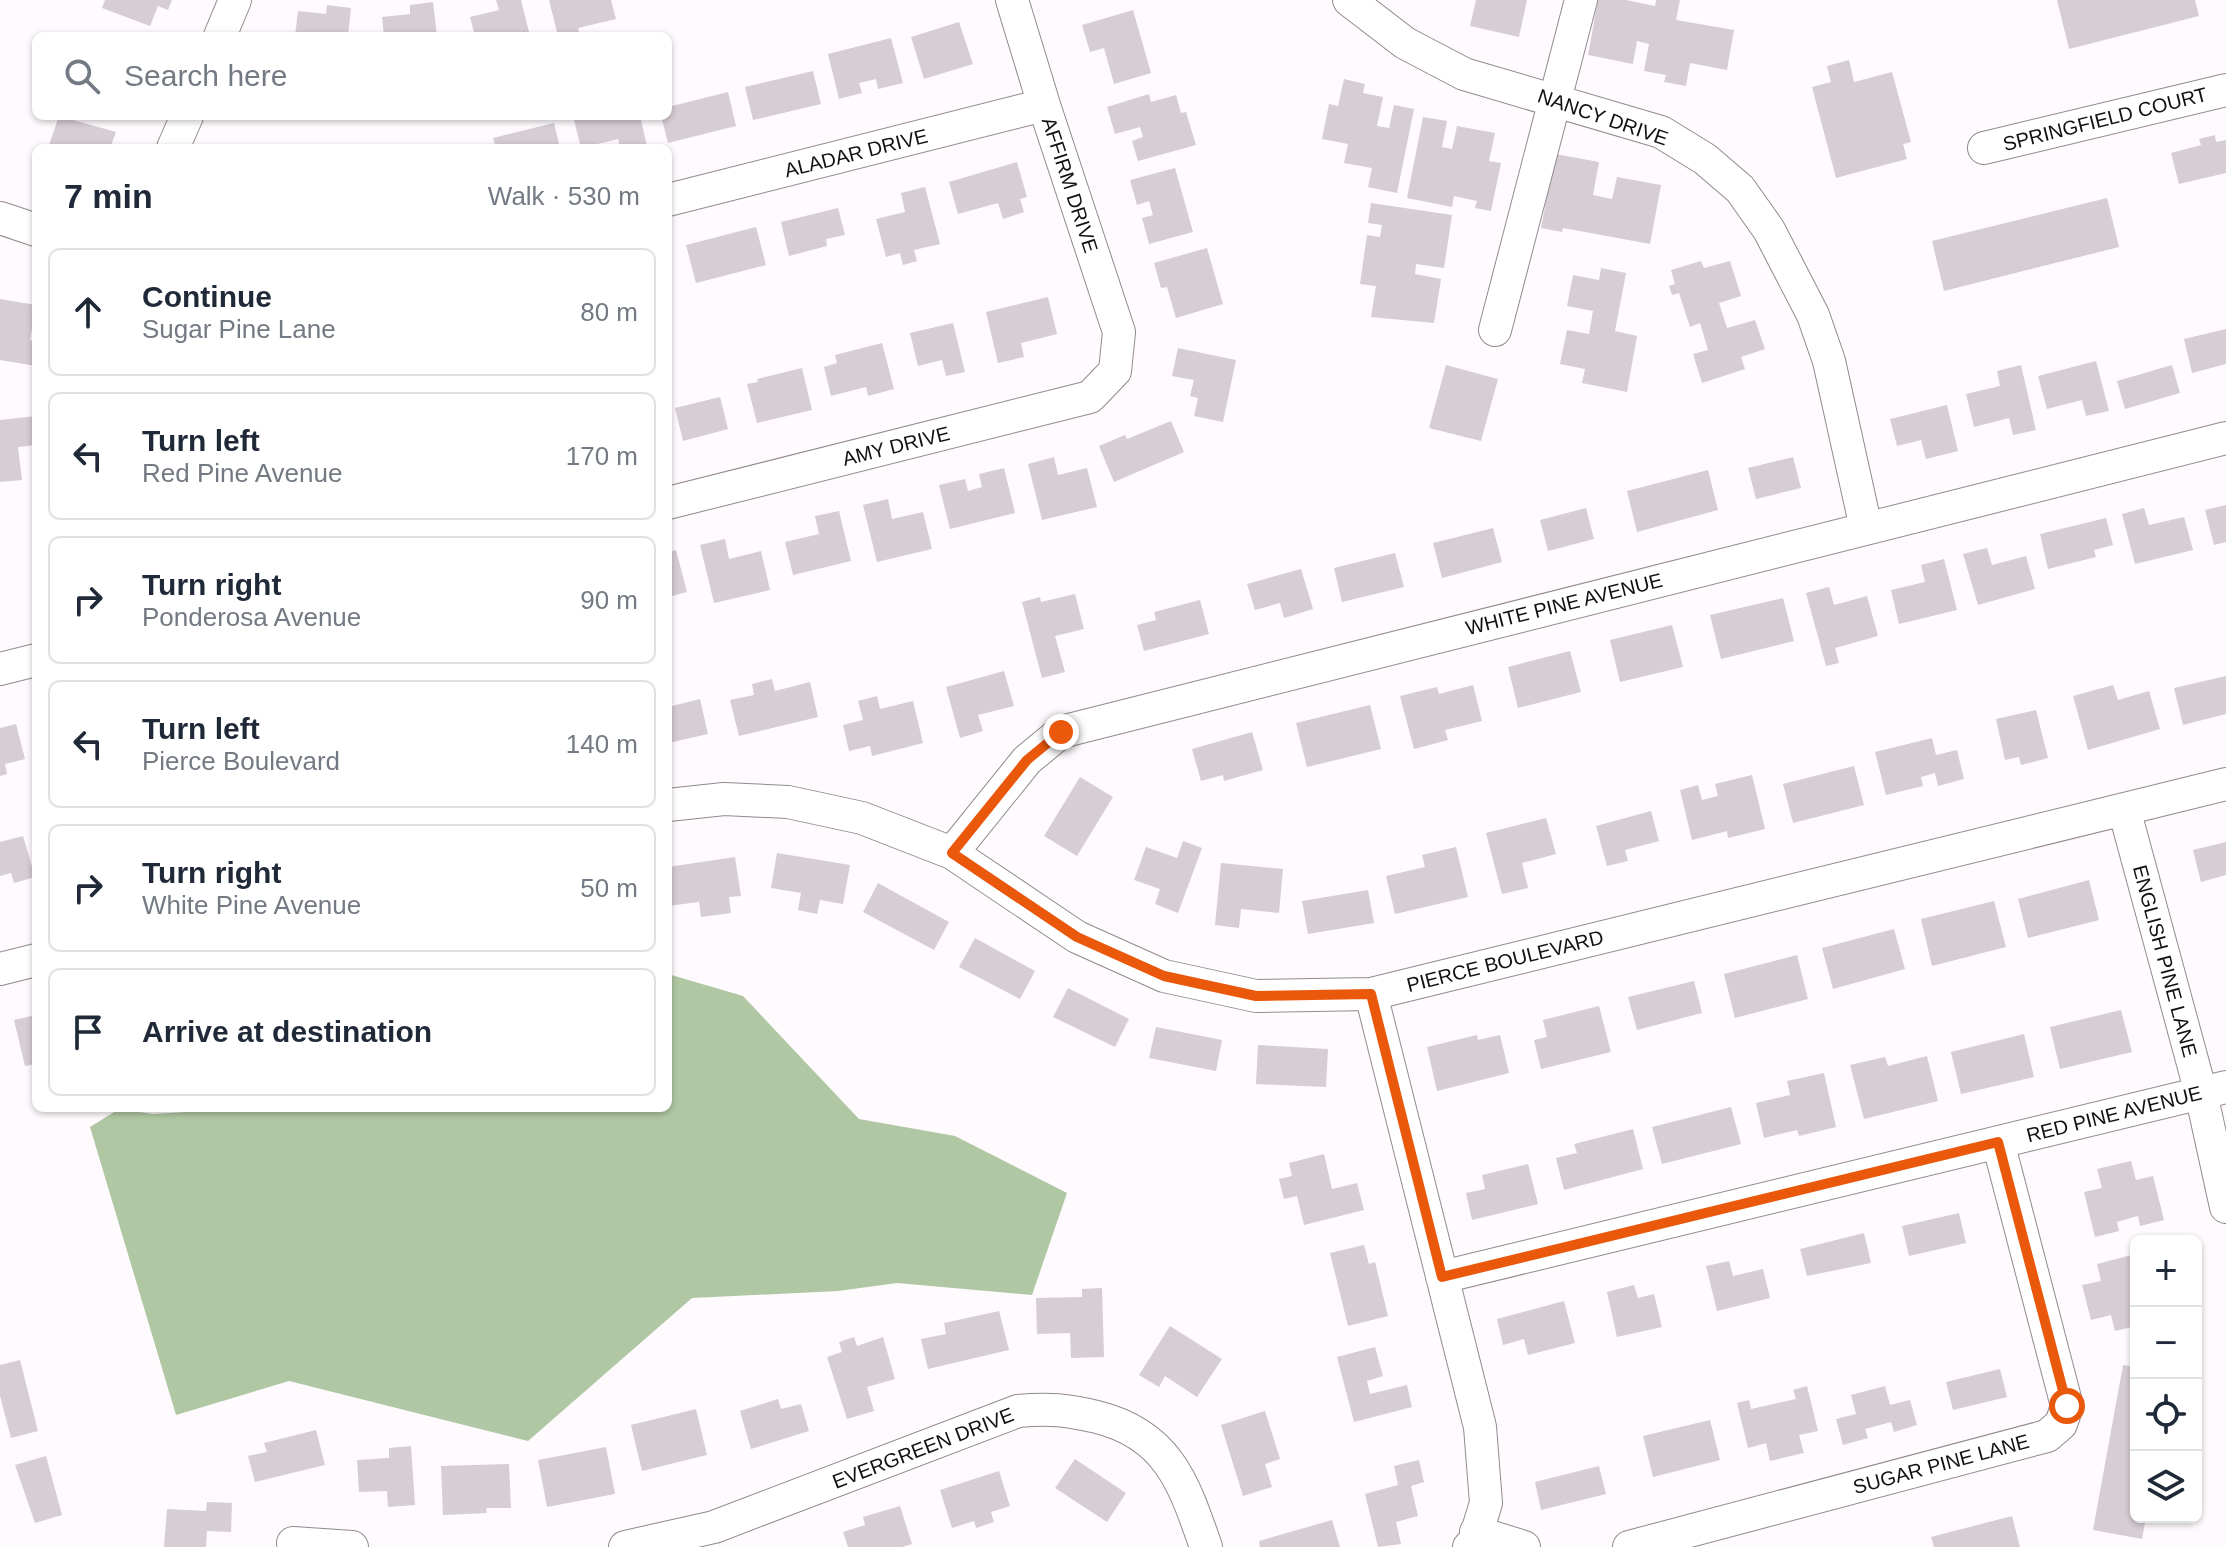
<!DOCTYPE html>
<html lang="en">
<head>
<meta charset="utf-8">
<style>
  body { margin:0; font-family:Arial,sans-serif; background:#f2f2f3; color:#1f2937 }
  .controls { position:absolute; right:24px; bottom:24px; display:grid; overflow:hidden; border-radius:12px; box-shadow:0 2px 6px #0004 }
  .controls button { width:72px; height:72px; display:grid; place-items:center; padding:0; border:0; border-bottom:2px solid #e0e1e3; background:#fff; color:#1f2937; font:40px sans-serif }
  .stop { position:absolute; width:24px; height:24px; margin:-18px; border:6px solid #ea580c; border-radius:50%; background:#fff }
  .stop.end { background:#ea580c; border-color:#fff; box-shadow:0 2px 8px #0008 }
  .list { margin:0; padding:0; list-style:none }
  h2 { display:flex; justify-content:space-between; align-items:center; height:104px; margin:0; padding:0 32px; font-size:34px }
  h2 small { font-size:26px; font-weight:400; color:#747a83 }
  .list li { display:grid; grid-template-columns:52px 1fr auto; gap:24px; align-items:center; box-sizing:border-box; height:128px; margin:0 16px 16px; padding:0 16px; border:2px solid #e0e1e3; border-radius:12px }
  .list b { display:block; font-size:30px; white-space:nowrap }
  .list p { margin:0; font-size:26px; white-space:nowrap; color:#747a83 }
  .list em { font-size:26px; font-style:normal; color:#747a83 }
  .icon { flex:none; width:44px; height:44px; fill:none; stroke:currentColor; stroke-width:2; stroke-linecap:round; stroke-linejoin:round }
  .map { position:relative; flex:none; width:2226px; height:1547px; overflow:hidden }
  .search { position:absolute; background:#fff; box-shadow:0 2px 6px #0004; left:32px; top:32px; width:640px; height:88px; display:flex; align-items:center; gap:20px; box-sizing:border-box; padding:0 28px; border-radius:12px; color:#747a83; font-size:30px }
  .panel { position:absolute; background:#fff; box-shadow:0 2px 6px #0004; left:32px; top:144px; width:640px; height:968px; border-radius:12px }
  .map>svg:first-child { display:block }
  .water { fill:#b0c7a3 }
  .building { fill:#d7cdd4 }
  .lines { fill:none; stroke-linecap:round; stroke-linejoin:round }
  .minor-casing { stroke:#92898f; stroke-width:34 }
  .minor { stroke:#fff; stroke-width:32 }
  .route { stroke:#ea580c; stroke-width:10 }
  .labels { text-anchor:middle; dominant-baseline:central; stroke-width:8; stroke-linejoin:round; paint-order:stroke }
  .street-label { font-size:20px; fill:#130f12; stroke:#fff }
</style>
</head>
<body>
<div class="map">
<svg width="2226" height="1547" viewBox="0 0 2226 1547">
  <rect width="100%" height="100%" fill="#fefafd"/>
  <!-- water -->
  <path class="water" d="M668 974 743 996 859 1119 955 1136 1067 1193 1032 1295 897 1283 838 1291 692 1298 528 1441 289 1381 176 1415 90 1127 119 1109 153 1114 252 1108H668Z"/>
  <!-- building -->
  <path class="building" d="M105 0H172L168 10 158 6 150 26 102 8Z
    M496 0H521L530 36H475L470 17 499 10Z
    M549 0H611L616 19 578 28 580 36H558Z
    M1476 0H1527L1519 37 1470 26Z
    M1598 0H1626L1655 6 1656 0H1680L1676 20 1734 30 1727 70 1690 63 1686 86 1664 82 1666 75 1644 71 1649 44 1637 41 1633 64 1588 55Z
    M2057 0H2195L2199 16 2069 49Z
    M433 2 437 36H384L382 17 410 14V5Z
    M327 5 351 8 348 36H295L298 11 326 14Z
    M1133 10 1151 73 1114 84 1104 48 1090 52 1082 25Z
    M959 22 973 64 924 79 911 37Z
    M891 38 903 83 878 89 876 79 859 83 862 93 839 99 828 54Z
    M1849 60 1854 82 1892 72 1911 142 1903 144 1907 159 1836 178 1812 87 1831 82 1827 66Z
    M813 71 821 104 753 120 745 87Z
    M1344 79 1365 84 1363 93 1383 97 1377 126 1389 128 1394 105 1414 109 1397 193 1368 187 1372 168 1344 163 1348 144 1322 139 1329 104 1338 106Z
    M728 92 736 126 668 143 661 116H668V107Z
    M1149 94 1151 102 1176 95 1181 113 1186 112 1196 145 1138 161 1132 141 1143 137 1140 127 1115 134 1107 107Z
    M59 116 116 132 110 148H48Z
    M573 116H640L647 146 620 148 618 139 581 148Z
    M1423 117 1447 121 1442 147 1452 149 1457 126 1495 133 1489 161 1501 163 1491 211 1475 208 1477 201 1454 196 1452 207 1407 198Z
    M554 123 560 148H496L493 138Z
    M2215 135 2216 142 2226 140V173L2179 184 2171 153 2201 145 2199 139Z
    M1555 154 1599 162 1593 195 1612 199 1617 177 1661 185 1650 244 1563 228 1562 232 1541 228Z
    M1017 162 1027 197 1020 199 1024 212 1003 219 998 203 958 214 949 182Z
    M1175 168 1193 232 1149 244 1142 218 1153 215 1149 201 1137 205 1130 180Z
    M925 187 940 244 914 250 917 261 903 265 900 253 886 257 876 219 905 212 901 193Z
    M2107 198 2119 247 1944 291 1932 241Z
    M1371 203 1452 215 1444 268 1416 264 1415 274 1441 279 1434 323 1371 317 1376 286 1360 284 1367 235 1380 237 1382 225 1368 223Z
    M838 208 845 235 826 239 827 246 789 256 781 222Z
    M756 227 766 265 696 283 686 245Z
    M1207 248 1223 304 1176 318 1167 287 1161 288 1154 263Z
    M1701 261 1704 268 1730 261 1741 296 1719 303 1727 328 1755 320 1765 349 1741 357 1745 369 1702 383 1693 354 1708 350 1700 323 1690 327 1679 293 1672 295 1669 286 1675 284 1671 270Z
    M1601 268 1626 273 1615 331 1637 336 1627 392 1582 383 1585 369 1560 364 1567 330 1589 334 1593 311 1567 306 1573 275 1599 280Z
    M1048 297 1057 334 1021 343 1024 357 998 363 986 312Z
    M0 299 36 305 30 340 36 341V366L0 360Z
    M953 323 965 372 946 376 942 360 918 366 910 333Z
    M2226 329V364L2192 373 2184 339Z
    M882 343 894 389 868 396 866 387 831 396 824 367 837 363 835 355Z
    M1178 348 1236 360 1223 422 1194 416 1198 398 1190 396 1194 380 1172 376Z
    M2096 361 2109 411 2086 416 2082 400 2047 409 2038 376Z
    M1446 365 1498 379 1481 441 1429 428Z
    M2021 365 2036 430 2013 435 2009 418 1974 427 1966 394 2000 386 1997 371Z
    M2172 365 2180 393 2125 409 2117 381Z
    M802 368 812 410 757 423 747 384 758 382 757 379Z
    M720 397 728 429 683 441 675 408Z
    M1947 405 1958 451 1926 459 1921 440 1897 446 1890 419Z
    M36 416V445L18 447 22 480 0 482V420Z
    M1171 421 1184 452 1114 482 1099 446 1125 435 1127 439Z
    M1054 457 1058 475 1087 468 1097 507 1042 520 1028 464Z
    M1793 457 1801 488 1756 499 1748 468Z
    M1004 468 1015 513 950 529 939 485 965 479 968 491 982 487 979 474Z
    M1708 470 1718 510 1637 532 1627 491Z
    M888 499 892 519 923 512 932 549 877 562 863 505Z
    M2226 505V542L2214 545 2205 510Z
    M1586 508 1594 539 1548 551 1540 520Z
    M2144 508 2149 525 2184 517 2193 550 2135 564 2122 514Z
    M839 511 851 561 793 575 785 542 819 534 815 516Z
    M2106 518 2113 545 2094 550 2096 557 2048 569 2040 534Z
    M1493 528 1502 562 1442 578 1433 543Z
    M725 539 729 559 761 551 770 590 714 603 700 545Z
    M1987 548 1992 565 2026 556 2035 589 1978 605 1963 554Z
    M676 550 687 592 668 597V552Z
    M1395 553 1404 587 1342 602 1334 568Z
    M1944 559 1957 610 1899 624 1891 590 1925 582 1921 565Z
    M1301 569 1313 609 1284 618 1280 603 1255 610 1247 584Z
    M1829 587 1834 605 1867 596 1878 636 1835 648 1839 663 1826 666 1806 593Z
    M1075 594 1084 629 1055 636 1065 672 1042 678 1022 602 1040 597 1041 602Z
    M1783 598 1794 641 1721 659 1710 615Z
    M1200 600 1209 634 1144 651 1137 625 1156 620 1154 612Z
    M1672 625 1683 667 1620 682 1610 640Z
    M1570 651 1581 692 1518 708 1508 667Z
    M1004 671 1014 706 978 715 983 731 960 738 946 687Z
    M2226 676V714L2183 725 2174 688Z
    M772 679 775 691 810 682 818 717 739 736 730 700 754 695 752 684Z
    M1473 685 1482 721 1445 730 1448 740 1414 749 1400 696 1437 687 1439 694Z
    M2113 685 2118 700 2149 691 2160 729 2088 750 2073 696Z
    M877 696 880 709 913 701 923 743 872 756 870 746 849 751 843 725 863 720 858 701Z
    M700 699 708 734 668 743V707Z
    M1370 705 1381 749 1307 767 1296 723Z
    M2036 710 2048 758 2021 765 2019 757 2005 760 1996 719Z
    M16 724 25 759 5 764 7 774 0 776V728Z
    M1252 732 1263 770 1224 781 1223 775 1201 781 1192 749Z
    M1932 738 1936 755 1957 750 1964 779 1938 786 1935 773 1921 777 1923 786 1886 795 1875 752Z
    M1854 766 1864 805 1793 823 1783 784Z
    M1752 775 1765 829 1728 838 1727 831 1692 840 1680 790 1698 785 1702 800 1718 796 1715 784Z
    M1080 777 1113 797 1077 856 1044 836Z
    M1651 811 1659 841 1625 850 1628 861 1607 866 1596 826Z
    M1546 818 1556 854 1522 863 1528 888 1502 894 1486 833Z
    M23 836 35 877 14 883 11 873 0 876V842Z
    M1183 841 1202 848 1178 913 1155 904 1160 889 1134 880 1146 847 1177 858Z
    M2226 842V875L2201 882 2193 850Z
    M1456 847 1468 897 1395 914 1386 876 1425 867 1422 855Z
    M777 853 850 865 843 904 820 900 817 914 798 910 801 893 771 888Z
    M735 857 741 896 729 897 731 913 701 917 699 902 668 906V867Z
    M1221 863 1283 869 1279 913 1241 909 1239 928 1215 925Z
    M2089 880 2099 920 2028 938 2018 899Z
    M878 883 949 922 934 950 863 912Z
    M1368 890 1374 923 1308 934 1302 901Z
    M1994 901 2006 947 1932 966 1921 919Z
    M1894 929 1905 969 1833 989 1822 948Z
    M975 938 1035 971 1020 999 959 967Z
    M1797 955 1808 999 1735 1018 1724 974Z
    M1694 981 1702 1013 1637 1030 1628 997Z
    M1068 988 1129 1019 1115 1047 1053 1017Z
    M1599 1006 1611 1052 1541 1069 1534 1040 1547 1037 1543 1020Z
    M2121 1010 2132 1052 2060 1069 2050 1027Z
    M36 1015V1064L25 1066 14 1020Z
    M1156 1027 1222 1040 1216 1071 1149 1058Z
    M2024 1034 2034 1077 1961 1094 1951 1052Z
    M1477 1035 1478 1040 1500 1035 1509 1073 1437 1091 1427 1047Z
    M1258 1045 1328 1049 1326 1087 1256 1084Z
    M1927 1056 1938 1101 1864 1119 1850 1065 1885 1057 1888 1066Z
    M1824 1073 1836 1127 1799 1136 1797 1130 1764 1138 1756 1103 1790 1095 1787 1081Z
    M1731 1107 1741 1144 1662 1164 1652 1127Z
    M1633 1129 1643 1169 1564 1190 1556 1158 1577 1153 1574 1144Z
    M1324 1154 1332 1189 1357 1183 1364 1210 1304 1225 1297 1196 1284 1199 1279 1179 1292 1176 1289 1163Z
    M2131 1161 2136 1180 2153 1176 2164 1220 2140 1226 2138 1216 2117 1222 2119 1231 2095 1237 2084 1192 2102 1188 2097 1169Z
    M1528 1164 1538 1204 1472 1220 1466 1193 1485 1189 1482 1175Z
    M1959 1213 1966 1243 1909 1256 1902 1226Z
    M1864 1233 1871 1263 1807 1276 1800 1249Z
    M1364 1245 1369 1264 1375 1262 1388 1316 1348 1326 1330 1253Z
    M2132 1255 2136 1270V1326L2115 1331 2111 1315 2091 1320 2082 1285 2101 1281 2097 1264Z
    M1729 1261 1733 1276 1763 1269 1770 1298 1717 1311 1706 1266Z
    M1634 1285 1638 1298 1654 1294 1662 1327 1617 1337 1607 1292Z
    M1102 1288 1104 1357 1071 1358 1070 1333 1037 1334 1036 1298 1082 1297V1289Z
    M1564 1301 1575 1343 1528 1355 1524 1339 1503 1345 1497 1319Z
    M999 1311 1009 1350 928 1369 921 1339 946 1334 944 1323Z
    M1170 1326 1222 1359 1197 1397 1165 1376 1159 1387 1139 1375Z
    M854 1337 857 1346 883 1337 895 1379 867 1387 874 1411 847 1419 827 1357 842 1352 839 1342Z
    M1375 1347 1383 1376 1367 1381 1370 1394 1407 1385 1412 1407 1354 1422 1337 1357Z
    M20 1360 38 1431 11 1438 0 1396V1365Z
    M2123 1365 2136 1367V1517H2146L2142 1539 2093 1530Z
    M2000 1369 2007 1397 1953 1410 1946 1382Z
    M1807 1386 1818 1431 1799 1435 1804 1453 1770 1461 1766 1443 1748 1448 1737 1403 1749 1400 1751 1409 1796 1399 1793 1390Z
    M1885 1386 1890 1405 1910 1400 1917 1425 1894 1432 1891 1422 1865 1429 1868 1438 1843 1445 1836 1419 1856 1414 1851 1395Z
    M778 1399 781 1409 801 1404 809 1431 751 1449 740 1411Z
    M696 1409 707 1455 642 1471 631 1425Z
    M1265 1411 1280 1459 1265 1464 1272 1487 1243 1496 1221 1425Z
    M1710 1420 1720 1460 1653 1477 1643 1436Z
    M316 1430 325 1465 255 1482 248 1456 267 1452 264 1443Z
    M411 1446 415 1505 388 1507 387 1491 359 1492 357 1460 389 1458V1448Z
    M606 1447 615 1494 547 1507 538 1460Z
    M46 1456 62 1515 35 1523 15 1465Z
    M1075 1459 1126 1493 1107 1522 1055 1488Z
    M1419 1460 1424 1482 1411 1486 1418 1516 1396 1522 1401 1544 1378 1547 1365 1494 1398 1485 1394 1466Z
    M509 1464 511 1508H486L487 1513 443 1515 441 1466Z
    M1599 1466 1606 1494 1541 1510 1535 1482Z
    M999 1471 1010 1506 991 1512 994 1522 976 1528 974 1521 952 1528 940 1490Z
    M207 1502 232 1503 231 1532 207 1531 206 1547H164L167 1509 206 1511Z
    M900 1506 912 1544 902 1547H848L843 1532 865 1525 863 1517Z
    M2012 1516 2020 1547H1934L1931 1537Z
    M1332 1520 1340 1547H1260L1259 1541Z"/>
  <g class="lines">
    <defs>
      <path id="minor" d="M1349 0 1405 43 1464 74 1661 132 1705 159 1740 189 1769 230 1813 315 1829 361 1866 528
        M220 36 235 0
        M173 148 187 116
        M1984 148 2226 90
        M668 200 1044 105
        M0 218 36 230
        M1495 330 1581 0
        M668 503 1090 397 1115 371 1119 332 1044 105 1012 0
        M0 669 36 660
        M668 805 724 799 788 802 862 818 952 853 1077 937 1164 976 1256 996 1371 994 2226 784
        M2124 809 2201 1093 2226 1207
        M952 853 1027 760 1061 732 2226 438
        M0 969 36 960
        M1371 994 1480 1427 1486 1503 1474 1542 1469 1547
        M1442 1277 2226 1087
        M1476 1532 1524 1547
        M293 1543 352 1547
        M625 1547 714 1527 1018 1411C1050 1408 1067 1410 1097 1417 1169 1435 1184 1484 1206 1547
        M1629 1547 2047 1436 2061 1424 2067 1406 1998 1142"/>
    </defs>
    <!-- minor casing -->
    <use href="#minor" class="minor-casing"/>
    <!-- minor -->
    <use href="#minor" class="minor"/>
  </g>
  <g class="lines">
    <!-- route -->
    <path class="route" d="M1061 732 1027 760 952 853 1077 937 1164 976 1256 996 1371 994 1442 1277 1998 1142 2067 1406"/>
  </g>
  <g class="labels">
    <!-- street labels -->
    <g class="street-label">
      <text transform="translate(1603 117) rotate(19)">NANCY DRIVE</text>
      <text transform="translate(2105 119) rotate(-14)">SPRINGFIELD COURT</text>
      <text transform="translate(856 153) rotate(-14)">ALADAR DRIVE</text>
      <text transform="translate(1070 185) rotate(72)">AFFIRM DRIVE</text>
      <text transform="translate(896 446) rotate(-14)">AMY DRIVE</text>
      <text transform="translate(1564 604) rotate(-14)">WHITE PINE AVENUE</text>
      <text transform="translate(1505 961) rotate(-14)">PIERCE BOULEVARD</text>
      <text transform="translate(2165 961) rotate(75)">ENGLISH PINE LANE</text>
      <text transform="translate(2114 1114) rotate(-14)">RED PINE AVENUE</text>
      <text transform="translate(923 1448) rotate(-21)">EVERGREEN DRIVE</text>
      <text transform="translate(1941 1464) rotate(-15)">SUGAR PINE LANE</text>
    </g>
  </g>
</svg>
<div class="controls">
<button>+</button>
<button>−</button>
<button><svg class="icon" aria-label="locate" viewBox="0 0 24 24"><circle cx="12" cy="12" r="6"/><path d="M12 2v4M12 18v4M2 12h4M18 12h4"/></svg></button>
<button><svg class="icon" aria-label="layers" viewBox="0 0 24 24"><path d="M12 4l9 5-9 5-9-5zM3 14l9 5 9-5"/></svg></button>
</div>
<div class="stop" style="left:2067px;top:1406px"></div>
<div class="stop end" style="left:1061px;top:732px"></div>
<div class="search"><svg class="icon" aria-label="search" viewBox="0 0 24 24"><circle cx="10" cy="10" r="6"/><path d="M15 15l6 6"/></svg>Search here</div>
<section class="panel">
<h2>7 min<small>Walk · 530 m</small></h2>
<ul class="list">
<li><svg class="icon" aria-label="ahead" viewBox="0 0 24 24"><path d="M12 20V5M6 11l6-6 6 6"/></svg><div><b>Continue</b><p>Sugar Pine Lane</p></div><em>80 m</em></li>
<li><svg class="icon" aria-label="left" viewBox="0 0 24 24"><path d="M17 20v-9H6M10 6l-5 5 5 5"/></svg><div><b>Turn left</b><p>Red Pine Avenue</p></div><em>170 m</em></li>
<li><svg class="icon" aria-label="right" viewBox="0 0 24 24"><path d="M7 20v-9h11M14 6l5 5-5 5"/></svg><div><b>Turn right</b><p>Ponderosa Avenue</p></div><em>90 m</em></li>
<li><svg class="icon" aria-label="left" viewBox="0 0 24 24"><path d="M17 20v-9H6M10 6l-5 5 5 5"/></svg><div><b>Turn left</b><p>Pierce Boulevard</p></div><em>140 m</em></li>
<li><svg class="icon" aria-label="right" viewBox="0 0 24 24"><path d="M7 20v-9h11M14 6l5 5-5 5"/></svg><div><b>Turn right</b><p>White Pine Avenue</p></div><em>50 m</em></li>
<li><svg class="icon" aria-label="arrive" viewBox="0 0 24 24"><path d="M6 21V4h12l-3 4 3 4H6"/></svg><div><b>Arrive at destination</b></div></li>
</ul>
</section>
</div>
</body>
</html>
